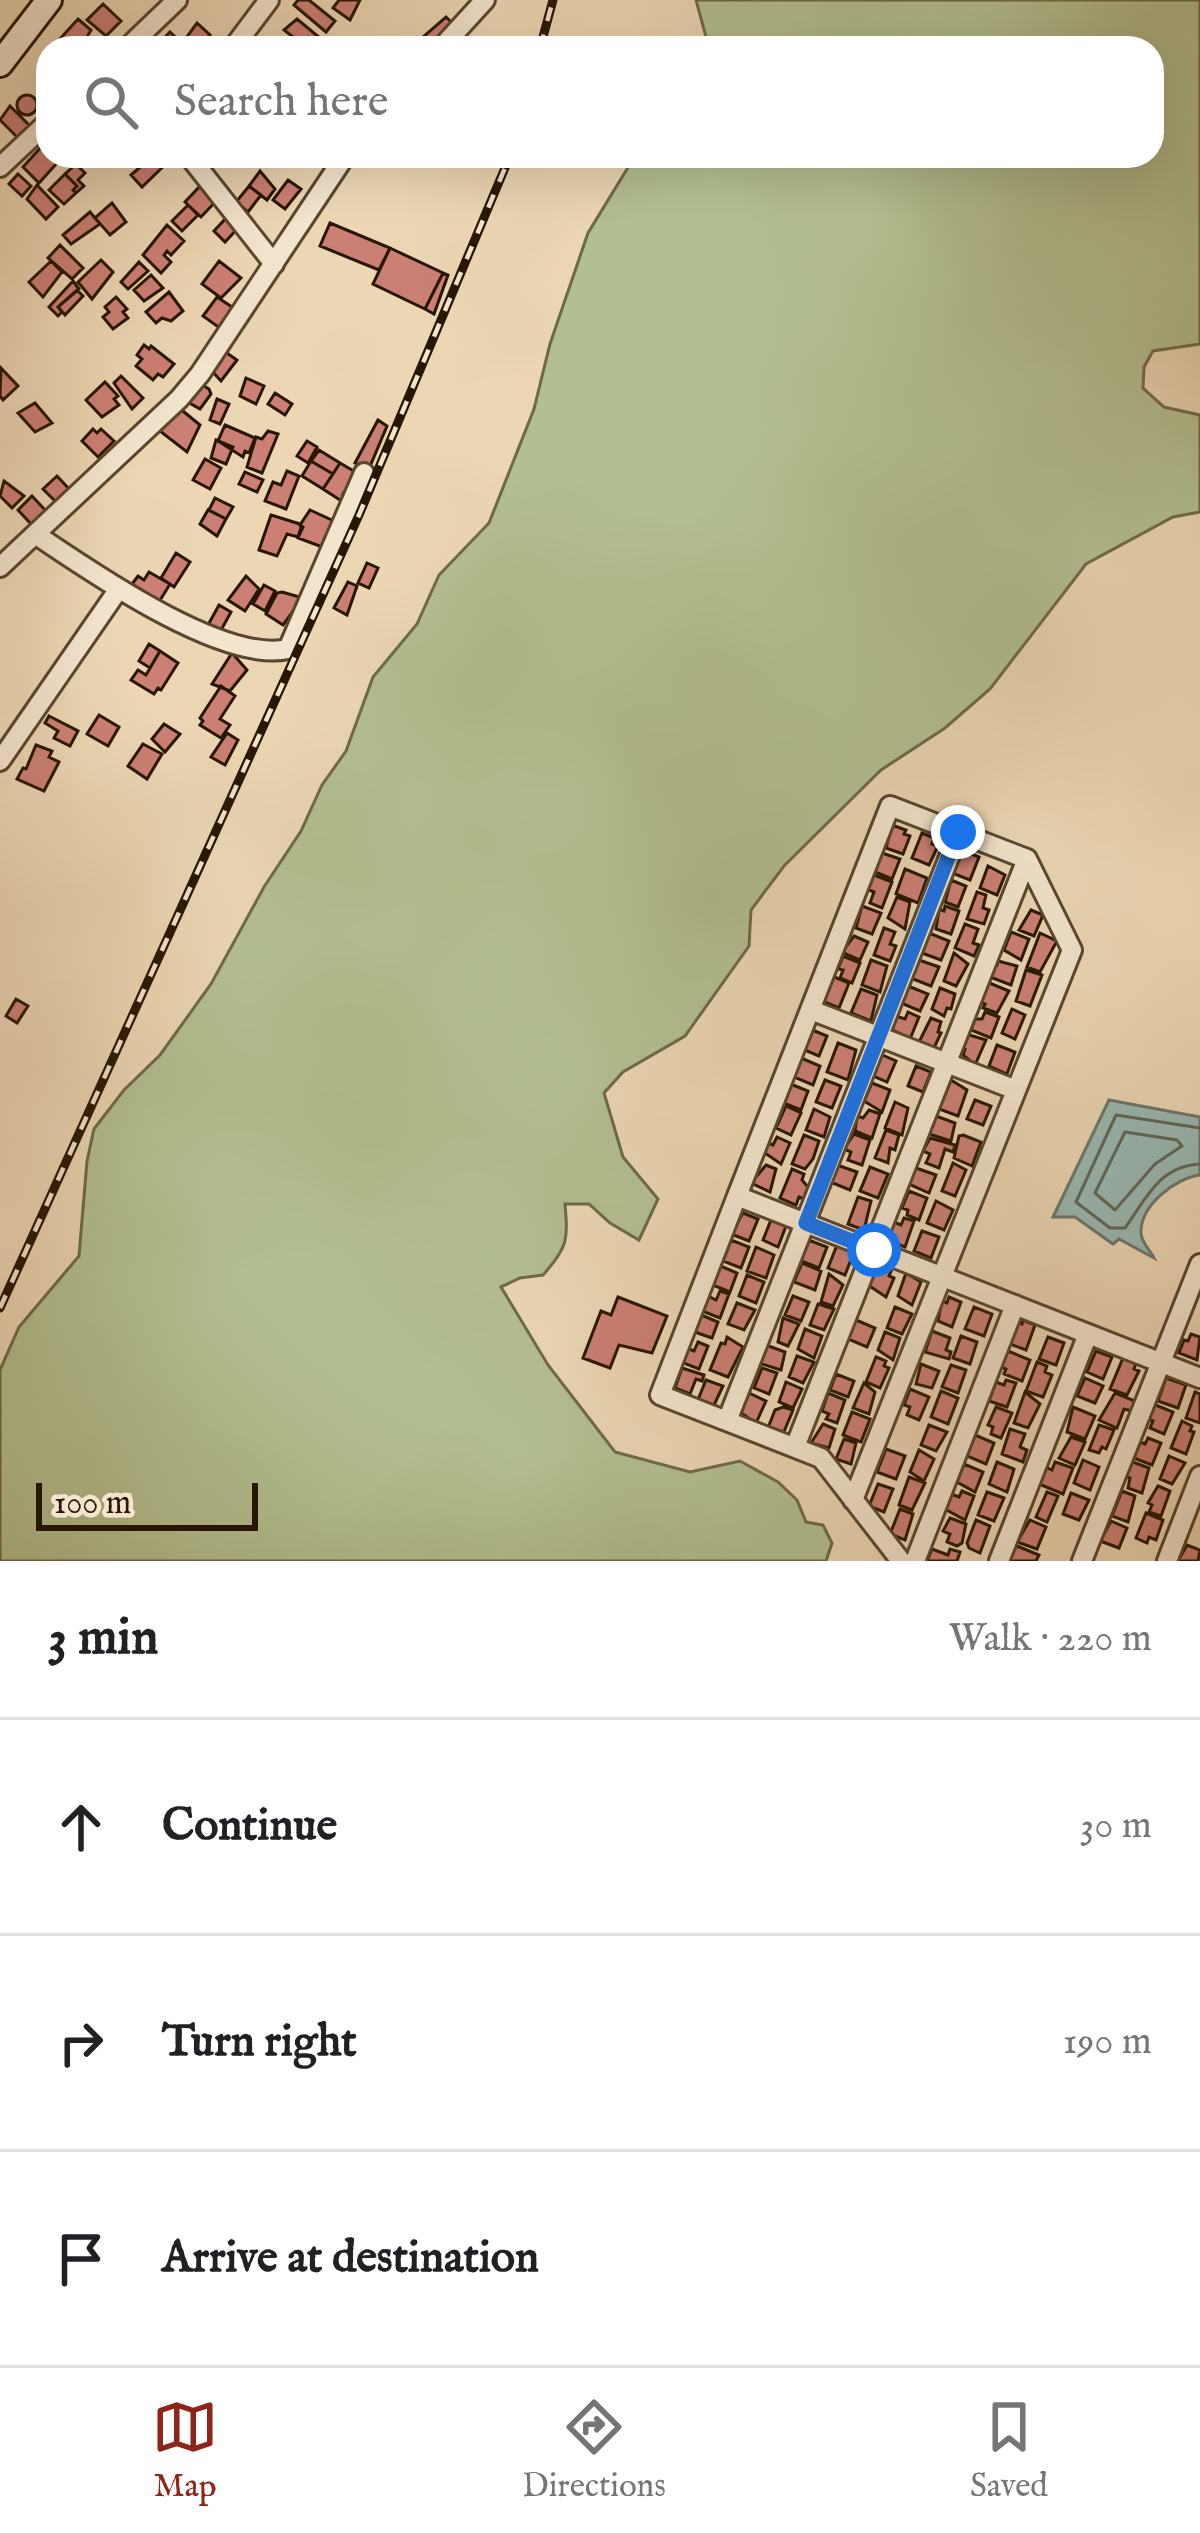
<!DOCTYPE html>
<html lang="en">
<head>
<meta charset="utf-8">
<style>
  body { margin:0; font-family:"IM FELL English",serif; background:#f2f2f2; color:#202124 }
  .scale { position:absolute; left:36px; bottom:30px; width:222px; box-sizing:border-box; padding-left:12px; border:6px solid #271600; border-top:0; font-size:33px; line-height:42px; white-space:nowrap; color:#271600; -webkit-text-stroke:9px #f3e4ce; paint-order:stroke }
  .stop { position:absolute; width:36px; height:36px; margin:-27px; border:9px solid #1a73e8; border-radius:50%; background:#fff }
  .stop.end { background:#1a73e8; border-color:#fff; box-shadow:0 3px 12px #0008 }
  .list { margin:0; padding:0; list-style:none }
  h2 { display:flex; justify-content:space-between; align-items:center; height:156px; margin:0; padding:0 48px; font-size:51px }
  h2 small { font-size:39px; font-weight:400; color:#757577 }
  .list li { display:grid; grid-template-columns:78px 1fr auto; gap:36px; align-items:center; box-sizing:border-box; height:216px; padding:0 48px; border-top:3px solid #e0e0e0 }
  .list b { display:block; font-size:45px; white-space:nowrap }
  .list em { font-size:39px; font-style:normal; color:#757577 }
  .icon { flex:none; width:66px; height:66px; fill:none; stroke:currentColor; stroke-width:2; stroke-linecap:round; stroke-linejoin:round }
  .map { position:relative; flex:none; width:1200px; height:1561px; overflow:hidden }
  .search { position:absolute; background:#fff; box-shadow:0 12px 48px #0002; left:36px; right:36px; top:36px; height:132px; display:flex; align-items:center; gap:30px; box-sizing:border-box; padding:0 42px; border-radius:36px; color:#757577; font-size:45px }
  .sheet { height:804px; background:#fff }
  nav { display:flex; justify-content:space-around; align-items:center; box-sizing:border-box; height:168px; border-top:3px solid #e0e0e0; background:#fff; font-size:33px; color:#757577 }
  nav a { display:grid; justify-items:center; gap:6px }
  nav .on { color:#8f2418 }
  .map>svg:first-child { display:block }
  .green { fill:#b3bf91; stroke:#6d6a48; stroke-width:3 }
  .water { fill:#99b8b2; stroke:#6b776b; stroke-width:3 }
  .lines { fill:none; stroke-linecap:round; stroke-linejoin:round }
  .shore { stroke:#606759; stroke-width:3 }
  .building { fill:#cc7f74; stroke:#271600; stroke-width:3 }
  .street-casing { stroke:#58462d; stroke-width:24 }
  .secondary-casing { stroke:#271600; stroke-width:30 }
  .street { stroke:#f3e4ce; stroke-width:18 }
  .secondary { stroke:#f3e4ce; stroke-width:24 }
  .rail-casing { stroke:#271600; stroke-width:9 }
  .rail { stroke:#f3e4ce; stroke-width:4.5; stroke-dasharray:14; stroke-linecap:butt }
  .route { stroke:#1a73e8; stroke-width:15 }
</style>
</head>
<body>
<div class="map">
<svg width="1200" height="1561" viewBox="0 0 1200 1561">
  <rect width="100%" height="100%" fill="#ecd6b4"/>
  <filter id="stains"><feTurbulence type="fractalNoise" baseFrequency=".00167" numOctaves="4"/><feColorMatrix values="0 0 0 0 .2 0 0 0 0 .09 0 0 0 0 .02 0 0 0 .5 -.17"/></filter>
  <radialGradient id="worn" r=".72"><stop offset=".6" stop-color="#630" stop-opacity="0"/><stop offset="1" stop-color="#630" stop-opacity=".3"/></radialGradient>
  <!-- green -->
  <path class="green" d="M696 0H1200V344L1153 351 1144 367 1143 388 1164 407 1200 415V512L1173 517 1086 564 990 689 945 728 881 770 784 866 751 910 749 946 685 1036 623 1072 604 1093 623 1157 658 1199 639 1240 610 1223 589 1204H565C568 1240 568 1247 543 1275L520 1278 501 1287 548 1365 615 1452 690 1472 740 1461 778 1482 797 1500 806 1522 823 1525 832 1543 826 1561H0V1370L19 1327 79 1256 87 1161 94 1129 124 1090 160 1055 211 984 264 887 301 831 322 785 346 751 373 677 417 624 439 575 489 523 534 409 550 344 588 233 635 156H1152V48H706L708 44Z"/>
  <!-- water -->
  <path class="water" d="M1109 1100 1200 1117V1175C1176 1178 1140 1205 1141 1233 1141 1242 1150 1250 1154 1258L1119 1239 1113 1244 1075 1217H1053Z"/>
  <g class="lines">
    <!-- shore -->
    <path class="shore" d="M1200 1128 1116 1115 1076 1202 1110 1228H1125C1146 1199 1159 1166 1200 1164
      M1125 1132 1177 1140 1182 1146 1155 1164 1115 1210 1095 1193Z"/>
  </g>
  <!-- building -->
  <path class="building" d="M298 0H309L335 21 326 32 294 5Z
    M339 0H360L350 20 333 8Z
    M103 4 121 21 106 36 87 20Z
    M446 17 452 23 434 48 423 37Z
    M78 19 91 30 81 47 67 48 59 40Z
    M297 19 320 38 314 46 317 48H307L284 30Z
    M197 23 210 35 199 48 186 38Z
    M170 32 187 48H159L157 46Z
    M17 105a10 10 0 1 1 20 0a10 10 0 1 1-20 0Z
    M10 106 30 126 33 130 18 138 0 120Z
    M44 144 48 156 57 157 54 160 57 163 39 183 23 167Z
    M153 156H174L142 187 131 175Z
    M76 164 85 173 78 180 84 186 76 193 73 190 77 186 65 174Z
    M260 171 275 189 267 200 249 186Z
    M18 174 31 186 22 196 9 184Z
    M65 174 77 186 73 190 76 193 64 204 49 190Z
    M288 180 301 189 285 209 273 200Z
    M202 184 217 200 201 217 185 202Z
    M37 185 58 207 46 219 27 199Z
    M249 186 261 195 248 212 236 202Z
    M112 203 126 222 110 235 95 218Z
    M188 205 198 215 182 231 172 221Z
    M90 212 100 224 71 244 63 235Z
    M228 216 239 227 225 242 214 231Z
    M330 223 390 248 379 270 320 246Z
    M167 225 184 241 171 255 167 251 164 255 171 262 161 273 143 255Z
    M60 245 83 268 72 279 48 258Z
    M390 248 443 273 425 309 373 284Z
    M101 260 113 272 92 299 78 282Z
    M51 261 62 272 43 297 29 282Z
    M219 261 241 278 221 298 202 284Z
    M139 262 148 271 128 289 121 282Z
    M443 273 448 275 434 314 425 309Z
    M151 275 163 288 144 301 134 290Z
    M73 281 79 289 58 307 62 312 58 316 49 307Z
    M77 290 83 296 65 315 58 307Z
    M169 292 183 311 171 321 162 318 156 323 146 312Z
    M116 297 127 309 123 312 128 318 113 329 103 317 109 312 105 307Z
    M217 297 235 309 221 329 203 316Z
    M144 345 149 349 151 346 174 364 163 377 158 374 153 380 136 366 142 359 137 355Z
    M224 351 237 360 221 381 210 369Z
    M1 368 18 386 3 400 0 396Z
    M121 376 143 398 132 409 114 383Z
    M246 378 264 386 256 404 240 396Z
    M105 382 118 396 114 399 119 405 102 417 86 400Z
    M199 383 209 389 211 394 200 409 186 401Z
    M275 393 292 404 285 415 268 404Z
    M217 399 229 404 220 424 210 420Z
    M35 403 52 423 35 432 18 413Z
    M178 407 200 425 187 452 156 428Z
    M378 420 387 426 368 471 355 463Z
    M225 425 255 438 249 453 245 451 243 457 218 441Z
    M93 429 97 433 101 429 114 441 98 457 82 441Z
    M268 431 278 434 262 473 247 467 256 437 262 439Z
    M216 440 233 447 226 464 211 458Z
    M307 441 317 447 308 463 297 456Z
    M319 450 340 463 333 474 311 461Z
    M205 459 221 468 210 489 193 480Z
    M311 461 333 474 323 489 302 476Z
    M340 463 357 473 343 494 347 496 343 502 323 489Z
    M287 471 299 476 286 509 265 501 273 482 281 485Z
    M245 472 263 480 257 492 239 484Z
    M57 476 70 490 57 503 43 489Z
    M4 481 24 496 12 508 0 496Z
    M32 496 46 511 32 525 18 510Z
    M215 498 233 507 226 519 209 510Z
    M208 510 226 519 217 536 200 524Z
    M310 510 336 522 325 548 298 538 303 527 300 525Z
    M271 515 300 524 301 528 298 537 287 534 277 556 259 550Z
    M176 553 190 562 174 587 161 578Z
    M367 563 378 568 369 588 358 583Z
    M149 572 170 584 159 602 132 584 138 576 144 580Z
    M246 576 259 589 245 611 228 600Z
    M348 582 357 586 347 615 334 608Z
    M264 585 275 591 265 611 253 604Z
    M282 592 303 598 283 625 266 614 277 593Z
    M219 605 231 612 220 632 208 625Z
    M149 644 160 651 150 668 139 661Z
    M160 651 178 663 161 690 158 688 154 694 131 680 138 670 146 675Z
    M232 653 247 670 230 691 212 684Z
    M221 686 235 696 220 719 230 725 221 738 200 725 203 721 200 718Z
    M99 715 119 727 108 746 87 734Z
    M49 716 78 731 70 746 54 738 58 731 45 723Z
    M164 724 180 734 165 752 152 739Z
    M227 733 238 740 225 765 211 757Z
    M143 744 162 754 147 779 128 766Z
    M36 745 52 751 49 757 59 762 44 791 17 779 23 768 26 769Z
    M892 825 906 830 904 834 910 836 903 854 886 848Z
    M922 833 934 838 932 844 938 846 929 865 912 858Z
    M961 850 979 857 970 880 952 873Z
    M882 853 900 859 892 879 873 871Z
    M988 866 1005 875 997 895 980 888Z
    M905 869 927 878 918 903 896 894Z
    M874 875 892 882 882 908 870 903 874 892 866 889Z
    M951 880 966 886 958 907 945 902Z
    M977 892 986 895 983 908 989 910 984 924 967 919Z
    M897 897 910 902 905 929 888 918Z
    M862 906 881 913 872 934 856 928Z
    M945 906 959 911 951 934 936 929 939 909 944 911Z
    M1031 910 1043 915 1034 936 1019 930Z
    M965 924 978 929 973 943 979 945 974 956 955 948Z
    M884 928 895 932 890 944 896 946 890 961 874 955Z
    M1011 932 1029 939 1021 960 1004 950Z
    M929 933 949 941 941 960 922 953Z
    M1040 933 1057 941 1040 972 1027 967Z
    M854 936 868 942 860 960 842 952Z
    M954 953 968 964 956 986 944 981Z
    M843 956 860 963 852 983 840 978 843 970 838 969Z
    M871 960 887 966 880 992 862 985Z
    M919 960 939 967 931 986 908 977Z
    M998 961 1017 966 1011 985 990 977 993 963 997 965Z
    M1026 970 1042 975 1030 1006 1016 1001Z
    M832 976 849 983 839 1008 822 1001Z
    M987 982 1009 991 997 1013 983 1008 985 1004 980 1002Z
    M908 986 928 994 920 1011 901 1003Z
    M940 988 955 994 951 1009 947 1008 944 1016 932 1009Z
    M861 989 877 995 871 1021 851 1013Z
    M16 999 28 1006 17 1023 6 1016Z
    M1012 1009 1025 1015 1015 1039 1002 1033Z
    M908 1012 919 1017 910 1039 891 1029 896 1016 905 1019Z
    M985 1012 999 1017 991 1038 971 1030 975 1019H982Z
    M931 1018 941 1022 938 1032 941 1033 933 1050 918 1044Z
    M810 1029 827 1036 819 1056 802 1049Z
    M966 1034 986 1040 975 1065 963 1055 965 1049 961 1047Z
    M838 1043 856 1050 848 1080 827 1072Z
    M997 1045 1015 1052 1007 1074 989 1066Z
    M880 1054 896 1061 887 1082 871 1075Z
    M801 1058 820 1066 813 1085 794 1077Z
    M916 1066 931 1072 923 1092 908 1086Z
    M825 1080 841 1086 832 1108 816 1102Z
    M951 1080 967 1090 958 1116 939 1109Z
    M872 1083 890 1090 882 1112 864 1101Z
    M793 1085 808 1091 801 1110 781 1102 787 1086Z
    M975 1100 991 1106 983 1125 967 1119Z
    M895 1102 908 1108 902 1135 885 1128Z
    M786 1106 801 1113 791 1135 776 1128Z
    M814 1109 830 1117 824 1137 806 1130Z
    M869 1110 880 1114 872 1138 855 1131 857 1116 863 1118Z
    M936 1116 955 1123 951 1141 929 1134Z
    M886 1130 899 1135 895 1150 890 1148 888 1163 875 1158Z
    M854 1134 870 1140 862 1165 848 1160 851 1152 844 1149Z
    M804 1135 819 1141 813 1159 805 1169 792 1164Z
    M963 1135 981 1142 972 1166 954 1158 959 1136Z
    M777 1137 790 1143 781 1164 762 1151 766 1142 773 1145Z
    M930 1138 955 1145 953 1152 945 1149 939 1168 926 1163 930 1154 923 1151Z
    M953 1163 966 1170 955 1196 942 1191Z
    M766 1165 776 1169 770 1192 751 1183Z
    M837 1165 857 1172 850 1190 830 1182Z
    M870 1167 888 1174 878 1198 860 1191Z
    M916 1168 936 1175 929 1193 909 1184 911 1172Z
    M792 1169 804 1174 802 1180 808 1187 804 1199 799 1197 796 1205 780 1198Z
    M909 1191 927 1198 919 1220 907 1215 908 1210 902 1208Z
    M858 1197 871 1201 864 1230 848 1224Z
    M936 1201 953 1210 944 1230 927 1223Z
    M743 1213 758 1219 749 1241 731 1234Z
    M904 1218 914 1221 905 1247 892 1242 893 1237 889 1235 894 1222 901 1225Z
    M771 1220 786 1226 778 1247 763 1240Z
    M922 1231 939 1237 931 1258 914 1251Z
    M731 1240 749 1247 741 1268 723 1261Z
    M811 1241 827 1247 819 1268 799 1260 805 1242Z
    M837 1245 854 1252 845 1275 828 1268Z
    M756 1247 774 1255 766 1278 747 1271Z
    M802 1263 821 1271 815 1290 794 1282Z
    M718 1265 737 1273 730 1292 710 1284Z
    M881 1265 892 1269 889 1276 894 1278 886 1297 868 1285Z
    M906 1273 921 1282 912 1305 898 1296Z
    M829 1274 843 1285 833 1306 821 1302Z
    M747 1275 764 1282 756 1303 739 1296Z
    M720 1291 729 1294 720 1318 702 1311 703 1302 708 1296 716 1300Z
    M793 1296 809 1302 801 1321 785 1315Z
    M618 1297 667 1316 652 1353 619 1345 610 1368 583 1358 601 1311 611 1315Z
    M949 1297 961 1302 952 1327 938 1321 942 1301 947 1303Z
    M737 1303 755 1310 744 1330 728 1324Z
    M818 1304 834 1309 824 1330 810 1325Z
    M895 1307 912 1314 902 1334 887 1328Z
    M974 1307 992 1314 984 1336 965 1329Z
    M699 1314 718 1322 712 1338 692 1331Z
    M783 1318 799 1324 788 1346 778 1342Z
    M856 1320 875 1328 867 1347 848 1339Z
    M1023 1320 1035 1325 1026 1350 1010 1344 1017 1322 1022 1324Z
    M805 1329 822 1336 814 1358 798 1349Z
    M932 1331 950 1338 946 1350 951 1352 949 1359 925 1352Z
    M885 1332 900 1338 893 1360 878 1350Z
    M1191 1334 1200 1337 1197 1360 1179 1353 1184 1340 1188 1341Z
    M961 1336 977 1342 970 1364 953 1358Z
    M727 1337 743 1347 728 1377 710 1370 721 1343 725 1344Z
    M1048 1337 1064 1343 1056 1365 1039 1359Z
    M698 1342 708 1346 699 1369 681 1362 687 1348 694 1351Z
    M766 1345 785 1352 781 1370 759 1363Z
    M1008 1351 1030 1360 1022 1381 1004 1374 1006 1369 1001 1367Z
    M1096 1351 1112 1357 1103 1379 1087 1372Z
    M797 1356 814 1362 803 1383 789 1377Z
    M876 1357 886 1361 884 1366 889 1368 880 1388 866 1382Z
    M1123 1358 1136 1363 1134 1369 1139 1371 1127 1395 1110 1389Z
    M1037 1362 1047 1366 1045 1372 1052 1375 1043 1397 1026 1391Z
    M921 1364 939 1371 932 1388 916 1384Z
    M951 1365 966 1370 958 1393 942 1387Z
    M682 1368 704 1375 702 1381 696 1379 690 1394 675 1388Z
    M762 1368 777 1373 769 1394 754 1388Z
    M836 1374 854 1381 848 1397 830 1390Z
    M1085 1378 1103 1386 1095 1403 1077 1396Z
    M1166 1378 1186 1385 1178 1408 1158 1401Z
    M706 1380 723 1386 714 1405 697 1402Z
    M1006 1380 1016 1383 1007 1407 989 1401 996 1382 1004 1385Z
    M786 1382 802 1389 793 1408 779 1402Z
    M864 1383 875 1392 869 1414 853 1408Z
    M910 1389 929 1397 919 1420 907 1415 910 1407 904 1405Z
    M941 1391 958 1398 948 1424 931 1417Z
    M747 1392 766 1401 756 1423 741 1413Z
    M1025 1392 1040 1404 1028 1428 1014 1423Z
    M1195 1392 1200 1394V1423L1186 1418Z
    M828 1393 845 1400 837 1423 826 1419 829 1414 822 1411Z
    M1115 1393 1135 1401 1131 1411 1124 1409 1117 1428 1099 1420Z
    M1153 1404 1173 1412 1164 1434 1150 1428 1153 1421 1147 1419Z
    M783 1407 793 1410 783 1434 768 1428 775 1410Z
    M996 1407 1012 1413 1001 1438 991 1434 993 1427 988 1425Z
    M1073 1407 1095 1416 1085 1439 1067 1432Z
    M852 1412 870 1419 861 1442 843 1435Z
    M1182 1421 1192 1426 1190 1431 1194 1432 1186 1454 1171 1448Z
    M823 1424 835 1429 829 1448 811 1443Z
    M929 1425 947 1432 936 1451 921 1445Z
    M1099 1425 1114 1430 1106 1449 1102 1447 1099 1453 1089 1450Z
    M1010 1429 1025 1434 1020 1447 1027 1450 1023 1462 1002 1454Z
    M975 1435 994 1443 986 1464 967 1456Z
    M1071 1437 1085 1442 1075 1465 1059 1458Z
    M1148 1438 1161 1443 1152 1465 1131 1457 1138 1441 1145 1444Z
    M844 1439 856 1443 851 1464 836 1459Z
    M886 1449 905 1456 896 1479 877 1472Z
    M919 1450 934 1459 924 1481 910 1472Z
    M1169 1456 1185 1463 1172 1484 1160 1479Z
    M1083 1460 1099 1467 1090 1490 1074 1483Z
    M1130 1461 1149 1468 1142 1493 1128 1488 1130 1478 1124 1476Z
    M997 1462 1014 1469 1007 1492 989 1484Z
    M1055 1462 1073 1468 1063 1494 1039 1484 1043 1466 1052 1470Z
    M964 1464 983 1472 975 1492 957 1482Z
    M909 1477 925 1483 912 1510 899 1505Z
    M878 1484 893 1489 884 1512 869 1506Z
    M1158 1486 1170 1491 1161 1516 1149 1512 1152 1505 1148 1503Z
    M962 1491 974 1496 965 1520 945 1509 951 1494 959 1497Z
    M1122 1491 1135 1496 1128 1522 1112 1516Z
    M987 1492 1004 1498 994 1521 978 1515Z
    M1047 1492 1058 1496 1047 1522 1036 1517Z
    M1071 1493 1089 1500 1079 1520 1063 1514Z
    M900 1509 913 1514 905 1540 890 1534Z
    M1146 1513 1163 1520 1156 1540 1149 1537 1147 1543 1136 1538Z
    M950 1518 966 1524 962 1543 957 1546 947 1542 950 1534 943 1531Z
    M976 1520 990 1526 980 1553 969 1548 967 1543Z
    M1030 1520 1046 1527 1037 1549 1017 1542Z
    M1111 1521 1127 1528 1119 1548 1100 1541Z
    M1187 1545 1200 1550 1198 1561H1178Z
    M1017 1546 1039 1555 1036 1561H1007Z
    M932 1549 948 1555 950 1549 960 1552 957 1561H927Z"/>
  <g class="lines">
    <defs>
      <path id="street" d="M127 48 177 0
        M233 48 269 0
        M441 48 485 0
        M189 156 274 264
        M0 167 48 122
        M35 534C90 571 223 664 288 649L364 473
        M0 567 179 399 200 374 345 156
        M0 761 118 590
        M811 1010 1016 1090
        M737 1196 890 806 1027 859 1072 950 853 1500
        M727 1421 959 832
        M795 1447 1027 859
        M901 1561 821 1458 660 1395 737 1196 1200 1378
        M915 1561 1015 1305
        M999 1561 1088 1334
        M1082 1561 1200 1264
        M1167 1561 1200 1476"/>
      <path id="secondary" d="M0 64 49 0"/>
    </defs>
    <!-- street casing -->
    <use href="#street" class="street-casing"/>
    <!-- secondary casing -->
    <use href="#secondary" class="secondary-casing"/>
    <!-- street -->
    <use href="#street" class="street"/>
    <!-- secondary -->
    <use href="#secondary" class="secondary"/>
    <defs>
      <path id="rail" d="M540 48 553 0
        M0 1308 359 515 510 156"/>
    </defs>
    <!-- rail casing -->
    <use href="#rail" class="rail-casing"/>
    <!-- rail -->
    <use href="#rail" class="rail"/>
  </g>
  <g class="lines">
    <!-- route -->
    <path class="route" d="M874 1250 806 1223 958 832"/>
  </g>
  <rect width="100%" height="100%" filter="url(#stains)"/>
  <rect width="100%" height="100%" fill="url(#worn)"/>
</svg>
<div class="scale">100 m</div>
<div class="stop" style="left:874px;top:1250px"></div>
<div class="stop end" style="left:958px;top:832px"></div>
<div class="search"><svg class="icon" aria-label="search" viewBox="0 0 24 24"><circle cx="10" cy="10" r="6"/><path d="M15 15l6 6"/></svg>Search here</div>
</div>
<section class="sheet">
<h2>3 min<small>Walk · 220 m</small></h2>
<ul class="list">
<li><svg class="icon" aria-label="ahead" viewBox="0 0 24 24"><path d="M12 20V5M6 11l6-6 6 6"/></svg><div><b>Continue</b></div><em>30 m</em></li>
<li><svg class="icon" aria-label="right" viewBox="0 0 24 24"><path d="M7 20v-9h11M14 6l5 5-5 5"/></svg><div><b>Turn right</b></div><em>190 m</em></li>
<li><svg class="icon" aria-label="arrive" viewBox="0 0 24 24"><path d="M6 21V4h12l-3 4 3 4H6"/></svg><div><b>Arrive at destination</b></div></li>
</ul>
</section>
<nav>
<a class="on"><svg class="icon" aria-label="map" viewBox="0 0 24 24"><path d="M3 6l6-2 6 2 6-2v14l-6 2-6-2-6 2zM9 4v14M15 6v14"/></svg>Map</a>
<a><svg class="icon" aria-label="directions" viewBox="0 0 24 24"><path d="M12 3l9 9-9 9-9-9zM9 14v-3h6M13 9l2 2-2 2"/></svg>Directions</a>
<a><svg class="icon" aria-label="saved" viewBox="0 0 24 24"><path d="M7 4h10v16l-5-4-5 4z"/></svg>Saved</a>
</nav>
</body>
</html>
